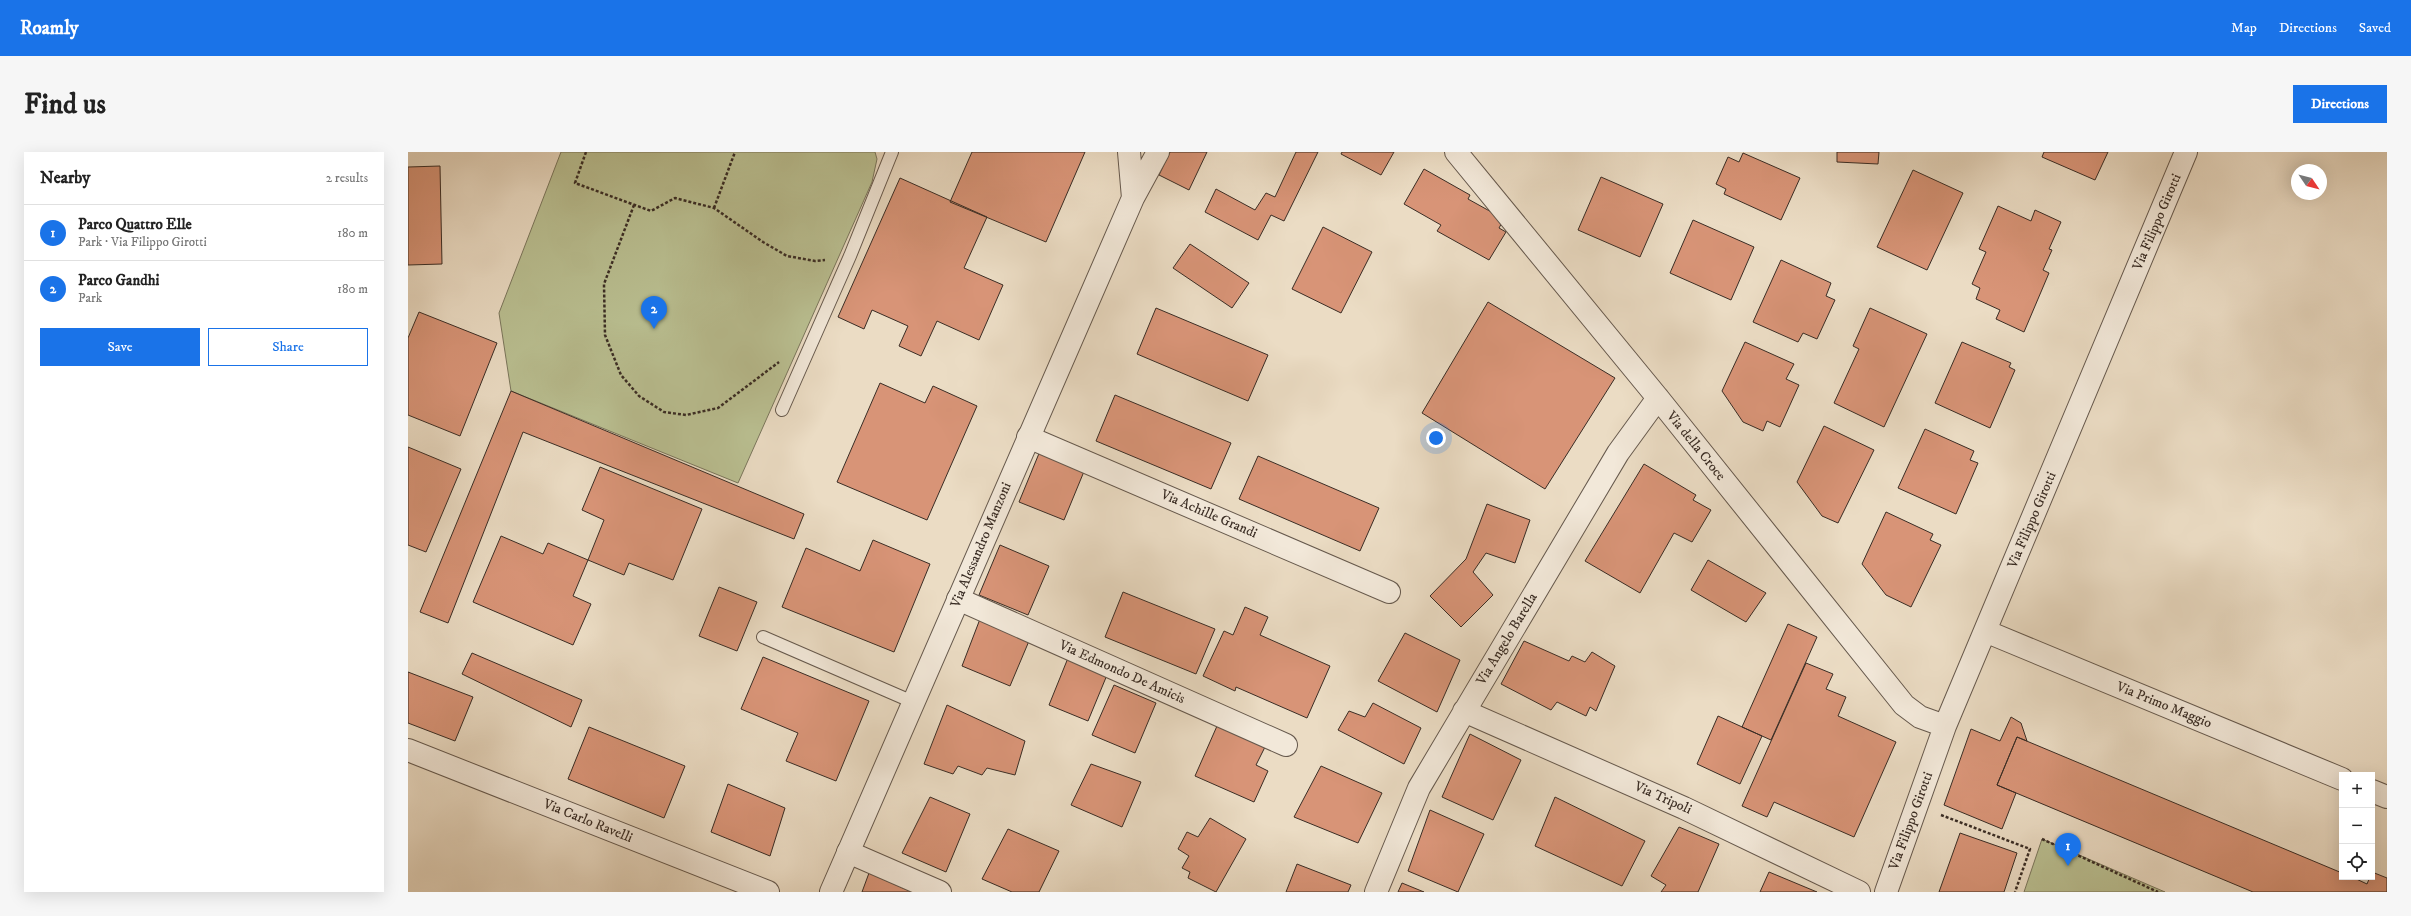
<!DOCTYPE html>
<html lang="en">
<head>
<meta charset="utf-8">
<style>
  body { margin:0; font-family:"IM FELL DW Pica",serif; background:#f6f6f6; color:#222 }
  .controls { position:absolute; right:12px; bottom:12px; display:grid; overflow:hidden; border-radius:0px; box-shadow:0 4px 16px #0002 }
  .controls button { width:36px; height:36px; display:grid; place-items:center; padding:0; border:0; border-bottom:1px solid #e0e0e0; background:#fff; color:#222; font:20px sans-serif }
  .compass { position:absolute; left:1883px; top:12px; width:36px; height:36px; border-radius:50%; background:#fff; box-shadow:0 4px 16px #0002; rotate:125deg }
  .you { position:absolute; left:1028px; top:286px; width:14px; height:14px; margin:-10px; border:3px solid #fff; border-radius:50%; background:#1a73e8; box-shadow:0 0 0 6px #1a73e833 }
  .badge { display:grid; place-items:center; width:26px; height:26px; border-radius:50%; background:#1a73e8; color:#fff; font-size:13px; font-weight:700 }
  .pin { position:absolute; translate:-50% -33px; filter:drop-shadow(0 1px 2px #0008) }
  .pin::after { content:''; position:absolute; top:21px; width:14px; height:12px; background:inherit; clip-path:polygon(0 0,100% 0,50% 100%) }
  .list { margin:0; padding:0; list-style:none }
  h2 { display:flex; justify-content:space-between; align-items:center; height:52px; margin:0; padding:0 16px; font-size:17px }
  h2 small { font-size:13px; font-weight:400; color:#767676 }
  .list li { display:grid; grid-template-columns:26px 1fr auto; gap:12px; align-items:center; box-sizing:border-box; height:56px; padding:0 16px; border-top:1px solid #e0e0e0 }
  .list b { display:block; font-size:15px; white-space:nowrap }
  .list p { margin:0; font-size:13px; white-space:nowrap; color:#767676 }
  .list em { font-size:13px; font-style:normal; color:#767676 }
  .actions { display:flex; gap:8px; padding:12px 16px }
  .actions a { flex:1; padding:9px 0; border:1px solid #1a73e8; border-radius:0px; text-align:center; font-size:14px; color:#1a73e8 }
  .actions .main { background:#1a73e8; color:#fff }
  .icon { flex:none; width:22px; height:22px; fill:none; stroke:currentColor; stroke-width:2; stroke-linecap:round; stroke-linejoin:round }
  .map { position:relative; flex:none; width:1979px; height:740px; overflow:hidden; border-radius:0px }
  header { display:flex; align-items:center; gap:24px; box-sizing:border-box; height:56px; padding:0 20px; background:#1a73e8; color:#fff }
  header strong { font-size:19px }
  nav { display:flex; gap:22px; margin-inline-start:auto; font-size:14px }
  .intro { display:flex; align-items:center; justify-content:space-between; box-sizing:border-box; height:96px; padding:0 24px }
  h1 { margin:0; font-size:28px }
  .button { padding:10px 18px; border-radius:0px; background:#1a73e8; color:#fff; font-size:14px; font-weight:700 }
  main { display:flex; gap:24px; padding:0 24px }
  aside { flex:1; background:#fff; border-radius:0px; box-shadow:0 4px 16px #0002 }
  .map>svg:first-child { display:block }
  .green { fill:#bac092; stroke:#7a765c }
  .building { fill:#d89477; stroke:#3a2d25 }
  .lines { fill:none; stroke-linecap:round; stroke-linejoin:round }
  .service-casing { stroke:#66594d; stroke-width:14 }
  .minor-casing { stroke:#66594d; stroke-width:24 }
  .tertiary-casing { stroke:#66594d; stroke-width:24 }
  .path { stroke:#3a2d25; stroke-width:2.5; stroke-dasharray:3 2; stroke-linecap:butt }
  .service { stroke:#f2e8d9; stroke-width:12 }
  .minor { stroke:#f2e8d9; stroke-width:22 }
  .tertiary { stroke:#f2e8d9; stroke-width:22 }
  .labels { text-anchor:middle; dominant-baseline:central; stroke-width:3.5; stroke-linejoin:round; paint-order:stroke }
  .street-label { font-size:14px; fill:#3a2d25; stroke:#f2e8d9 }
</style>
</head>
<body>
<header>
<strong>Roamly</strong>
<nav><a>Map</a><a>Directions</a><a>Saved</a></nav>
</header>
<div class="intro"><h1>Find us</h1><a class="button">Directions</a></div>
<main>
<aside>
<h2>Nearby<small>2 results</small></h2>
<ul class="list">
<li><span class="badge">1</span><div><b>Parco Quattro Elle</b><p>Park · Via Filippo Girotti</p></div><em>180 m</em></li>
<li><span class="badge">2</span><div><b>Parco Gandhi</b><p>Park</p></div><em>180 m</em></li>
</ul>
<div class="actions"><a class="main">Save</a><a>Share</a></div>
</aside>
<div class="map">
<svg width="1979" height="740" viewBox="0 0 1979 740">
  <rect width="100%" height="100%" fill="#ebdcc4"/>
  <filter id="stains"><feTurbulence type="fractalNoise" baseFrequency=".005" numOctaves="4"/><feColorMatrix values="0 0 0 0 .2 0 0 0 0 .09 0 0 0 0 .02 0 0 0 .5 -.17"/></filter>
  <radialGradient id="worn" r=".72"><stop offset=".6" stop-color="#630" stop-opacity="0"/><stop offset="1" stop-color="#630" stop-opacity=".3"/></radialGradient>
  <!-- green -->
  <path class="green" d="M153 0H467L469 7 464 30 330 331 103 239 91 161Z
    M1634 687 1757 740H1616Z"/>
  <!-- building -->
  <path class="building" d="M564 0H677L638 90 542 50Z
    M762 0H799L781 38 751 23Z
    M888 0H910L876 69 863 63 850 88 797 60 808 37 847 58 858 41 867 45Z
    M934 0H986L973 23 933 2Z
    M1429 0H1471L1470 12 1429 10Z
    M1636 0H1700L1687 28 1634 5Z
    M1335 1 1392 26 1373 68 1316 42 1318 37 1308 32 1320 5 1331 10Z
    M32 14 34 112 0 113V15Z
    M1016 17 1062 43 1060 47 1096 67 1091 76 1098 80 1081 108 1029 79 1033 73 996 52Z
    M1505 18 1555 41 1519 118 1469 95Z
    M1193 25 1255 52 1232 105 1170 78Z
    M492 26 579 65 556 116 595 133 571 188 529 169 513 204 491 194 500 174 464 158 456 177 430 165Z
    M1590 54 1623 69 1627 58 1653 70 1641 97 1644 98 1635 118 1641 121 1616 180 1588 167 1592 158 1568 147 1572 136 1564 132 1578 100 1571 97Z
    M1285 68 1346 95 1323 148 1262 121Z
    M915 75 964 100 933 161 884 137Z
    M782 92 841 131 824 156 765 116Z
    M1373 108 1423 131 1418 144 1427 148 1409 187 1395 181 1390 190 1345 170Z
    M1080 150 1207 226 1137 337 1014 261Z
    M748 156 860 203 840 249 729 202Z
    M1462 156 1519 182 1476 275 1426 251 1451 197 1445 194Z
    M11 160 89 191 52 284 0 263V186Z
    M1337 190 1386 212 1378 227 1391 233 1372 275 1359 269 1355 279 1335 270 1314 239Z
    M1554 190 1603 211 1601 215 1607 218 1582 276 1527 251Z
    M472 231 517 251 525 234 569 254 519 368 429 330Z
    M103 239 396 362 386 387 115 280 40 471 12 460Z
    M707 243 823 291 803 337 688 289Z
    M1416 274 1466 298 1430 371 1414 364 1389 330Z
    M1517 277 1566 299 1562 308 1570 311 1548 362 1490 336Z
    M0 295 53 317 18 400 0 393Z
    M632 299 677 317 656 368 611 350Z
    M850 304 971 356 952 399 831 347Z
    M1236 312 1288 343 1285 348 1303 358 1284 390 1266 381 1232 441 1177 409Z
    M192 315 294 357 265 428 221 411 216 423 180 408 196 368 174 358Z
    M1079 352 1122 368 1107 411 1078 401 1065 420 1085 443 1053 475 1022 444 1058 407Z
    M1478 360 1525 382 1522 388 1533 393 1503 455 1478 443 1454 412Z
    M93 384 135 402 140 391 180 408 165 444 183 452 165 493 65 450Z
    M465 388 522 412 486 500 374 455 398 396 452 419Z
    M592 393 641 414 620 463 571 443Z
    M1300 408 1358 441 1338 470 1283 438Z
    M311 435 349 450 329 499 291 484Z
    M715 440 807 477 788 522 697 485Z
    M837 455 860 465 852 483 922 514 899 566 828 535 827 539 795 524 816 479 825 483Z
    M572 467 621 489 602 534 554 514Z
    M1380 472 1409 485 1363 588 1334 575Z
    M997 481 1052 508 1029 560 970 529Z
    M1116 489 1161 509 1164 504 1177 510 1184 500 1207 514 1188 559 1182 555 1178 564 1149 550 1143 558 1093 532Z
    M64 501 174 548 163 575 54 522Z
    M355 505 461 549 428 629 378 609 390 581 333 557Z
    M660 506 699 523 680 569 641 553Z
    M1398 511 1425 522 1418 537 1438 545 1430 564 1488 590 1446 685 1366 650 1359 665 1334 654Z
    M0 520 65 545 47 589 0 571Z
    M706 533 748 551 727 601 684 583Z
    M965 551 1013 576 996 612 930 578 941 559 957 565Z
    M539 553 617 589 607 623 579 616 574 623 550 614 545 622 516 612Z
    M1310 564 1354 584 1332 632 1289 612Z
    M1603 565 1613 571 1619 589 1609 585 1589 633 1608 641 1594 677 1536 653 1563 577 1592 589Z
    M809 574 857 595 848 613 860 619 846 650 787 624Z
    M181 575 277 614 256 666 160 627Z
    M1062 582 1113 608 1085 668 1034 645Z
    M1609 585 1934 721V725H1944L1959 732 1964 720 1979 726V740H1845L1589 633Z
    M683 612 733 630 714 675 663 653Z
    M913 614 974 641 950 691 886 665Z
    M320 632 377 656 362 704 303 680Z
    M522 645 562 662 538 720 494 701Z
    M1147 645 1237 689 1214 734 1127 694Z
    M1022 658 1076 682 1050 740 1000 719Z
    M802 666 838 687 808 740 780 726 782 720 774 716 781 704 770 697 779 680 790 685Z
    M1271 675 1311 692 1290 740H1253L1258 733 1243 724Z
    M600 677 651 699 631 740H604L574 727Z
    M1552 681 1609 701 1596 740H1531Z
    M889 712 943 733 940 740H878Z
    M1361 720 1409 740H1352Z
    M461 721 504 740H454Z
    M994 731 1016 740H990Z"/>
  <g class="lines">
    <defs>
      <path id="service" d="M374 258 442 104 484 0
        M355 485 505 550"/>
      <path id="minor" d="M1048 0 1250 246 1496 553 1512 565 1537 574
        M620 285 981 440
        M550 447 878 593
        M1577 479 1934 627
        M1056 559 1276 656 1451 740
        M0 598 360 740
        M1964 639 1979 645
        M440 700 532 740
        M968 740 1011 636 1210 301 1250 246
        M1478 740 1537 574 1778 0"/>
      <path id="tertiary" d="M721 0 725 46
        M423 740 725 46 750 0"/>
    </defs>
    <!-- service casing -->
    <use href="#service" class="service-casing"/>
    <!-- minor casing -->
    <use href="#minor" class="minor-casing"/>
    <!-- tertiary casing -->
    <use href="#tertiary" class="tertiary-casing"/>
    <!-- path -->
    <path class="path" d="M178 0 167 31 243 59 267 46 306 56 355 90 379 104 407 109 417 108
      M226 53 196 132 197 183 213 223 231 244 256 260 278 263 310 256 371 210
      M306 56 327 0
      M1533 663 1622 697 1607 740
      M1634 687 1750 740"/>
    <!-- service -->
    <use href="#service" class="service"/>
    <!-- minor -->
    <use href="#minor" class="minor"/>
    <!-- tertiary -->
    <use href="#tertiary" class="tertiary"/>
  </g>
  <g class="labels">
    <!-- street labels -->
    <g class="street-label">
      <text transform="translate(1749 70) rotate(-67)">Via Filippo Girotti</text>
      <text transform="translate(1288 294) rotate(51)">Via della Croce</text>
      <text transform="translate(801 362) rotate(23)">Via Achille Grandi</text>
      <text transform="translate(1624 368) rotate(-67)">Via Filippo Girotti</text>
      <text transform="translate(573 393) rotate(-67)">Via Alessandro Manzoni</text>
      <text transform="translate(1099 487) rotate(-59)">Via Angelo Barella</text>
      <text transform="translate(714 520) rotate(24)">Via Edmondo De Amicis</text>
      <text transform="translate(1756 553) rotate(22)">Via Primo Maggio</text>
      <text transform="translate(1255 646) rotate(24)">Via Tripoli</text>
      <text transform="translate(180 669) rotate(22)">Via Carlo Ravelli</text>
      <text transform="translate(1503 669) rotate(-70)">Via Filippo Girotti</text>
    </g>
  </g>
  <rect width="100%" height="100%" filter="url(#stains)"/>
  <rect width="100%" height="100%" fill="url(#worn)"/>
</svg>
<div class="controls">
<button>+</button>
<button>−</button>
<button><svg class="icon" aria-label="locate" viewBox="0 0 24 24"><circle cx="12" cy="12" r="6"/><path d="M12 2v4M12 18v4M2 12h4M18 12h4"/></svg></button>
</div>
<svg class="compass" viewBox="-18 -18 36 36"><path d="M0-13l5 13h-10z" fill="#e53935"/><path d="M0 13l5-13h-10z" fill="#767676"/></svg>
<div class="you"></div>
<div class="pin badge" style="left:1660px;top:714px">1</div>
<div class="pin badge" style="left:246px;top:177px">2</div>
</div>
</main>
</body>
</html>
